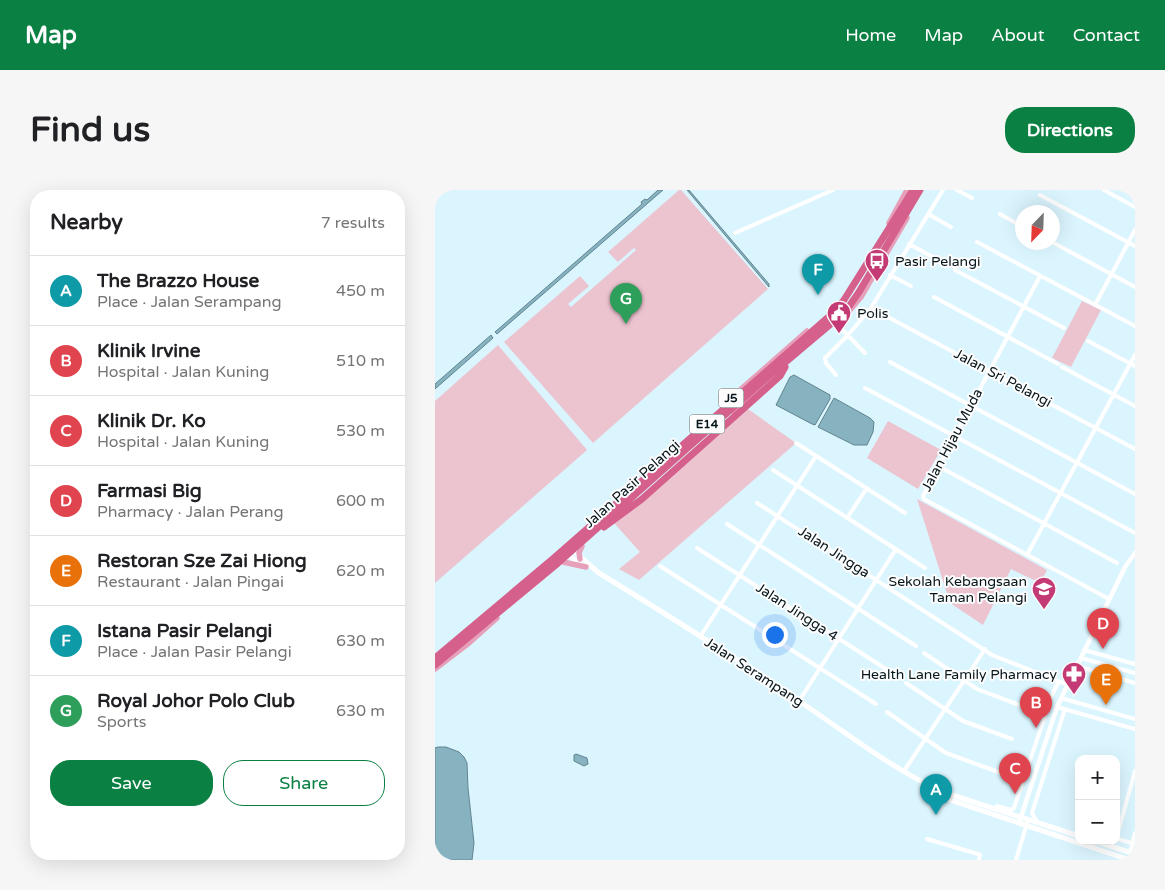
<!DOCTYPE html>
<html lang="en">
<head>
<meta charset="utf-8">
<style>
  body { margin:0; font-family:"Varela Round",sans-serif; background:#f6f6f6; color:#202124 }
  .controls { position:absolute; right:15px; bottom:15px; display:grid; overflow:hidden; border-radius:10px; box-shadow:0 5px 20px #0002 }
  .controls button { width:45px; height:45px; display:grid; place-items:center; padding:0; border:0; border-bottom:1px solid #e0e0e0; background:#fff; color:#202124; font:25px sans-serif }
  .compass { position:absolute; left:580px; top:15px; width:45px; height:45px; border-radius:50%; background:#fff; box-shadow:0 5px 20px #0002; rotate:203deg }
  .you { position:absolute; left:339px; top:444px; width:18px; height:18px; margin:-12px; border:4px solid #fff; border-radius:50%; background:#1a73e8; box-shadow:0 0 0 8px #1a73e833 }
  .badge { display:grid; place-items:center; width:32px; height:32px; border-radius:50%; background:#0b8043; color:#fff; font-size:16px; font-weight:700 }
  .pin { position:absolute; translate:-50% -41px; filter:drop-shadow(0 1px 2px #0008) }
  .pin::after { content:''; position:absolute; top:26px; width:18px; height:15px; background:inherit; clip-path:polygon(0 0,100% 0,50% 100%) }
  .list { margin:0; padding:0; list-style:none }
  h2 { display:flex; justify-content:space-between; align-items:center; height:65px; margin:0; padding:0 20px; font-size:21px }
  h2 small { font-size:16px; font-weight:400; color:#757577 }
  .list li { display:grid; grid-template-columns:32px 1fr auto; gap:15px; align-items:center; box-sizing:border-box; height:70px; padding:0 20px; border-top:1px solid #e0e0e0 }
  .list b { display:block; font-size:19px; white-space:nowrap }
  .list p { margin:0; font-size:16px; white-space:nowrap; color:#757577 }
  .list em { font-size:16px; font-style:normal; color:#757577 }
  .actions { display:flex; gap:10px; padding:15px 20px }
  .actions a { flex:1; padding:11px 0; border:1px solid #0b8043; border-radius:20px; text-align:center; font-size:18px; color:#0b8043 }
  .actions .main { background:#0b8043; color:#fff }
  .map { position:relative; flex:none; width:700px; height:670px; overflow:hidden; border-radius:20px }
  header { display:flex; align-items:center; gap:30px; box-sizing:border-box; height:70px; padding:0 25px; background:#0b8043; color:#fff }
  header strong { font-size:24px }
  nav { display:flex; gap:28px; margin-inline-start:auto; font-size:18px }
  .intro { display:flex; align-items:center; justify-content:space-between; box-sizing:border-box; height:120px; padding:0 30px }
  h1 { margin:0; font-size:35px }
  .button { padding:12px 22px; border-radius:20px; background:#0b8043; color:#fff; font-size:18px; font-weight:700 }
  main { display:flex; gap:30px; padding:0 30px }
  aside { flex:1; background:#fff; border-radius:20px; box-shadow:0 5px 20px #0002 }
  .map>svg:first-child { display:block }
  .green { fill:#ecc4d0 }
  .water { fill:#87b3c1; stroke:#60848f }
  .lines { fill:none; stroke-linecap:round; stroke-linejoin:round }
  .minor { stroke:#fff; stroke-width:4 }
  .tertiary { stroke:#fff; stroke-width:4.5 }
  .secondary { stroke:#fff; stroke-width:5 }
  .primary { stroke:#e6a0ba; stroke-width:5.5 }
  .motorway { stroke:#d5608c; stroke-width:7 }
  .labels { text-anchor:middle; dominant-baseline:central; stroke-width:4; stroke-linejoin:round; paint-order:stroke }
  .shield { fill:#fdfdfd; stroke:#505b5f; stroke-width:1 }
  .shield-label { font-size:12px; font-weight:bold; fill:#06161b }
  .poi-label { font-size:14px; fill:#06161b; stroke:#fdfdfd; text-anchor:start }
  .street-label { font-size:14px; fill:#06161b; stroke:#fdfdfd }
</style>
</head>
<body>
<header>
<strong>Map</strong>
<nav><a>Home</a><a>Map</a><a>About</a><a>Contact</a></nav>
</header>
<div class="intro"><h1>Find us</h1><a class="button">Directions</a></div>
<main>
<aside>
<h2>Nearby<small>7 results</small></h2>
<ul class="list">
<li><span class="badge" style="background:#0f9aa8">A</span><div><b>The Brazzo House</b><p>Place · Jalan Serampang</p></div><em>450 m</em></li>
<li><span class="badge" style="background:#e0444e">B</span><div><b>Klinik Irvine</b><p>Hospital · Jalan Kuning</p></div><em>510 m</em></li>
<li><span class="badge" style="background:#e0444e">C</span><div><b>Klinik Dr. Ko</b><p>Hospital · Jalan Kuning</p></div><em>530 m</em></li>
<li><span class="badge" style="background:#e0444e">D</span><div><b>Farmasi Big</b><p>Pharmacy · Jalan Perang</p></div><em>600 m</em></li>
<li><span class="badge" style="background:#e8710a">E</span><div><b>Restoran Sze Zai Hiong</b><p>Restaurant · Jalan Pingai</p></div><em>620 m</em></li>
<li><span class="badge" style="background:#0f9aa8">F</span><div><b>Istana Pasir Pelangi</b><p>Place · Jalan Pasir Pelangi</p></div><em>630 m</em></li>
<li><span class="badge" style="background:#2e9e5b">G</span><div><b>Royal Johor Polo Club</b><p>Sports</p></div><em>630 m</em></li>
</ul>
<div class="actions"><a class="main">Save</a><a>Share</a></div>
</aside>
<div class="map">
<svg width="700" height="670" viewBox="0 0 700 670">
  <rect width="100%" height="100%" fill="#dbf5fe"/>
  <!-- green -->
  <path class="green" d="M244 0H246L333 99 158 253 69 152 145 86 154 96 133 114 136 117 201 60 199 58 183 72 173 62Z
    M647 111 666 120 636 177 617 168Z
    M63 155 152 260 0 393V211Z
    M313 219 361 253 204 390 184 379 205 362 179 333Z
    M453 231 506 260 483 299 432 268Z
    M482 309 612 380 605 393 576 379 548 435 515 413Z"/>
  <!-- water -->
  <path class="water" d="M223 0H228L62 144 60 142 207 14 206 12 210 9 212 10Z
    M252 0H254L334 94V97Z
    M56 145 58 148 0 199V194Z
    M359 185 395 205V209L380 235 377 234 341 215 355 187Z
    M399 208 435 228 439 232 438 242 432 255H419L383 237Z
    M3 557H11L24 562 29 567 32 573 33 598 39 653 37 670H0V558Z
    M141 564 152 568 153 574 149 576 139 571V565Z"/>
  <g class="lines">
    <!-- minor -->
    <path class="minor" d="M522 0 537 8
      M669 0 700 17
      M605 5 700 56
      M493 24 516 37
      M565 24 588 37
      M300 43 398 0
      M542 52 700 136
      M617 52 700 97
      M474 54 496 66
      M520 80 629 138
      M455 85 476 96
      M605 86 488 306 489 309 674 409
      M499 107 623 174
      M660 115 700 40
      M436 118 700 259
      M399 131 430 163
      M653 151 700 176
      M455 172 700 304
      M627 177 700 216
      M401 185 391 173 390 168 413 145 436 118 508 0
      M430 198 700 343
      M361 253 470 323
      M503 276 682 373
      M338 280 490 378
      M322 313 557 465 633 495
      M412 328 432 298
      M292 334 481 456
      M262 358 462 486
      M592 365 700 165
      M225 376 441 514
      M265 447 381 266
      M649 460 700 474
      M489 463 542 499 587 516
      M646 468 700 483
      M642 476 700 493
      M471 493 528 531 577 549
      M626 508 700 529
      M364 511 461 359
      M622 517 700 539
      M452 522 511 563 566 583
      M469 581 550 459
      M700 581 682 646 683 649 700 654
      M562 616 576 620 579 618 617 505 624 491
      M602 632 597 623 630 519
      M700 643 696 659 700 663
      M492 649 543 664 545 665 544 670
      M581 670 593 630"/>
    <!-- tertiary -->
    <path class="tertiary" d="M585 630 622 517 690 377 700 363"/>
    <!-- secondary -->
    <path class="secondary" d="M136 359 164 383C233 425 302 469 370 515 414 545 459 580 508 602L644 646
      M131 363 146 375
      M487 595 499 604 506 607 695 670
      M660 651 700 664"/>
    <!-- primary -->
    <path class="primary" d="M454 33 472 0
      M409 127 426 107 472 28
      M296 208 372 141
      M299 222 348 178
      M145 369 144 363 147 356
      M128 372 151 377
      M0 479 34 453 62 428"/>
    <!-- motorway -->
    <path class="motorway" d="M169 337 207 309 345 186 350 177
      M0 468 119 368 397 124 409 110 478 0
      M0 475 123 373 328 191 411 121 424 102 485 0"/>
  </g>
  <!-- icons -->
  <defs>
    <symbol id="bus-pin" viewBox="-11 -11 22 30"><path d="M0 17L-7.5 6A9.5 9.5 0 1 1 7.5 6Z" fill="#c33a74" stroke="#fdfdfd"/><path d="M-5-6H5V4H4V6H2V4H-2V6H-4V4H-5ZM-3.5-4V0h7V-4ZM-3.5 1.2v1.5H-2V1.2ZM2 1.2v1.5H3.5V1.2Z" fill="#fff"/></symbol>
    <symbol id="civic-pin" viewBox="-11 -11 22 30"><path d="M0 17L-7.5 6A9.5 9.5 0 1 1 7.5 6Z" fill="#c33a74" stroke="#fdfdfd"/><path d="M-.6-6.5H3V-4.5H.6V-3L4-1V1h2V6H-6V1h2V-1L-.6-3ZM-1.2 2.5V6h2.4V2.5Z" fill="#fff"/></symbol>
    <symbol id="school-pin" viewBox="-11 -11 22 30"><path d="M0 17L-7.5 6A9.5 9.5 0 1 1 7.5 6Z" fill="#c33a74" stroke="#fdfdfd"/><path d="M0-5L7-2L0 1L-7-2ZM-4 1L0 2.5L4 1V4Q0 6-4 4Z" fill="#fff"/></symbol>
    <symbol id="pharmacy-pin" viewBox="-11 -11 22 30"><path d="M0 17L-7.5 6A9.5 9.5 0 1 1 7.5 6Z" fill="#c33a74" stroke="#fdfdfd"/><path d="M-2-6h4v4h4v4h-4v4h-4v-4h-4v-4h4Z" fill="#fff"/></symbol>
  </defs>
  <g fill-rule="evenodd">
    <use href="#bus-pin" x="428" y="57" width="28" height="38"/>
    <use href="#civic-pin" x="390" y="109" width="28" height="38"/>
    <use href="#school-pin" x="595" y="385" width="28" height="38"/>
    <use href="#pharmacy-pin" x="625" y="470" width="28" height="38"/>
  </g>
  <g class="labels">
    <!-- shield labels -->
    <g class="shield">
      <rect x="283.5" y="198.5" width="25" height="19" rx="4"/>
      <rect x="254.5" y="224.5" width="35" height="19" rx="4"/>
    </g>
    <g class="shield-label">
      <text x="296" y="208">J5</text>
      <text x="272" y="234">E14</text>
    </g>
    <!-- poi labels -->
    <g class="poi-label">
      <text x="460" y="71">Pasir Pelangi</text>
      <text x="422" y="123">Polis</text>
      <text x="592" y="391" text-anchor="end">Sekolah Kebangsaan<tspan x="592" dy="16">Taman Pelangi</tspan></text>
      <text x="622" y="484" text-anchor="end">Health Lane Family Pharmacy</text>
    </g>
    <!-- street labels -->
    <g class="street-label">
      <text transform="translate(568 188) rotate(28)">Jalan Sri Pelangi</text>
      <text transform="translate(517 250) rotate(-62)">Jalan Hijau Muda</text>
      <text transform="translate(197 294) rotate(-42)">Jalan Pasir Pelangi</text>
      <text transform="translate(399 362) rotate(33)">Jalan Jingga</text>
      <text transform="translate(362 422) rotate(33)">Jalan Jingga 4</text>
      <text transform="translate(319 482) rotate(33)">Jalan Serampang</text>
    </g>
  </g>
</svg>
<div class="controls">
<button>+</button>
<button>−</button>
</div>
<svg class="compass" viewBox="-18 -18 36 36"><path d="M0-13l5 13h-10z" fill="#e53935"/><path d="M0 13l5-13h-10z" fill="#757577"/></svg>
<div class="you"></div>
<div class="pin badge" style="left:501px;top:625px;background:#0f9aa8">A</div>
<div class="pin badge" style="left:601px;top:538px;background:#e0444e">B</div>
<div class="pin badge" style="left:580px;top:604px;background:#e0444e">C</div>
<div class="pin badge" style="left:668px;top:459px;background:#e0444e">D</div>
<div class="pin badge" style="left:671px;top:515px;background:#e8710a">E</div>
<div class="pin badge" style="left:383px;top:105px;background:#0f9aa8">F</div>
<div class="pin badge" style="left:191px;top:134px;background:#2e9e5b">G</div>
</div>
</main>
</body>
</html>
